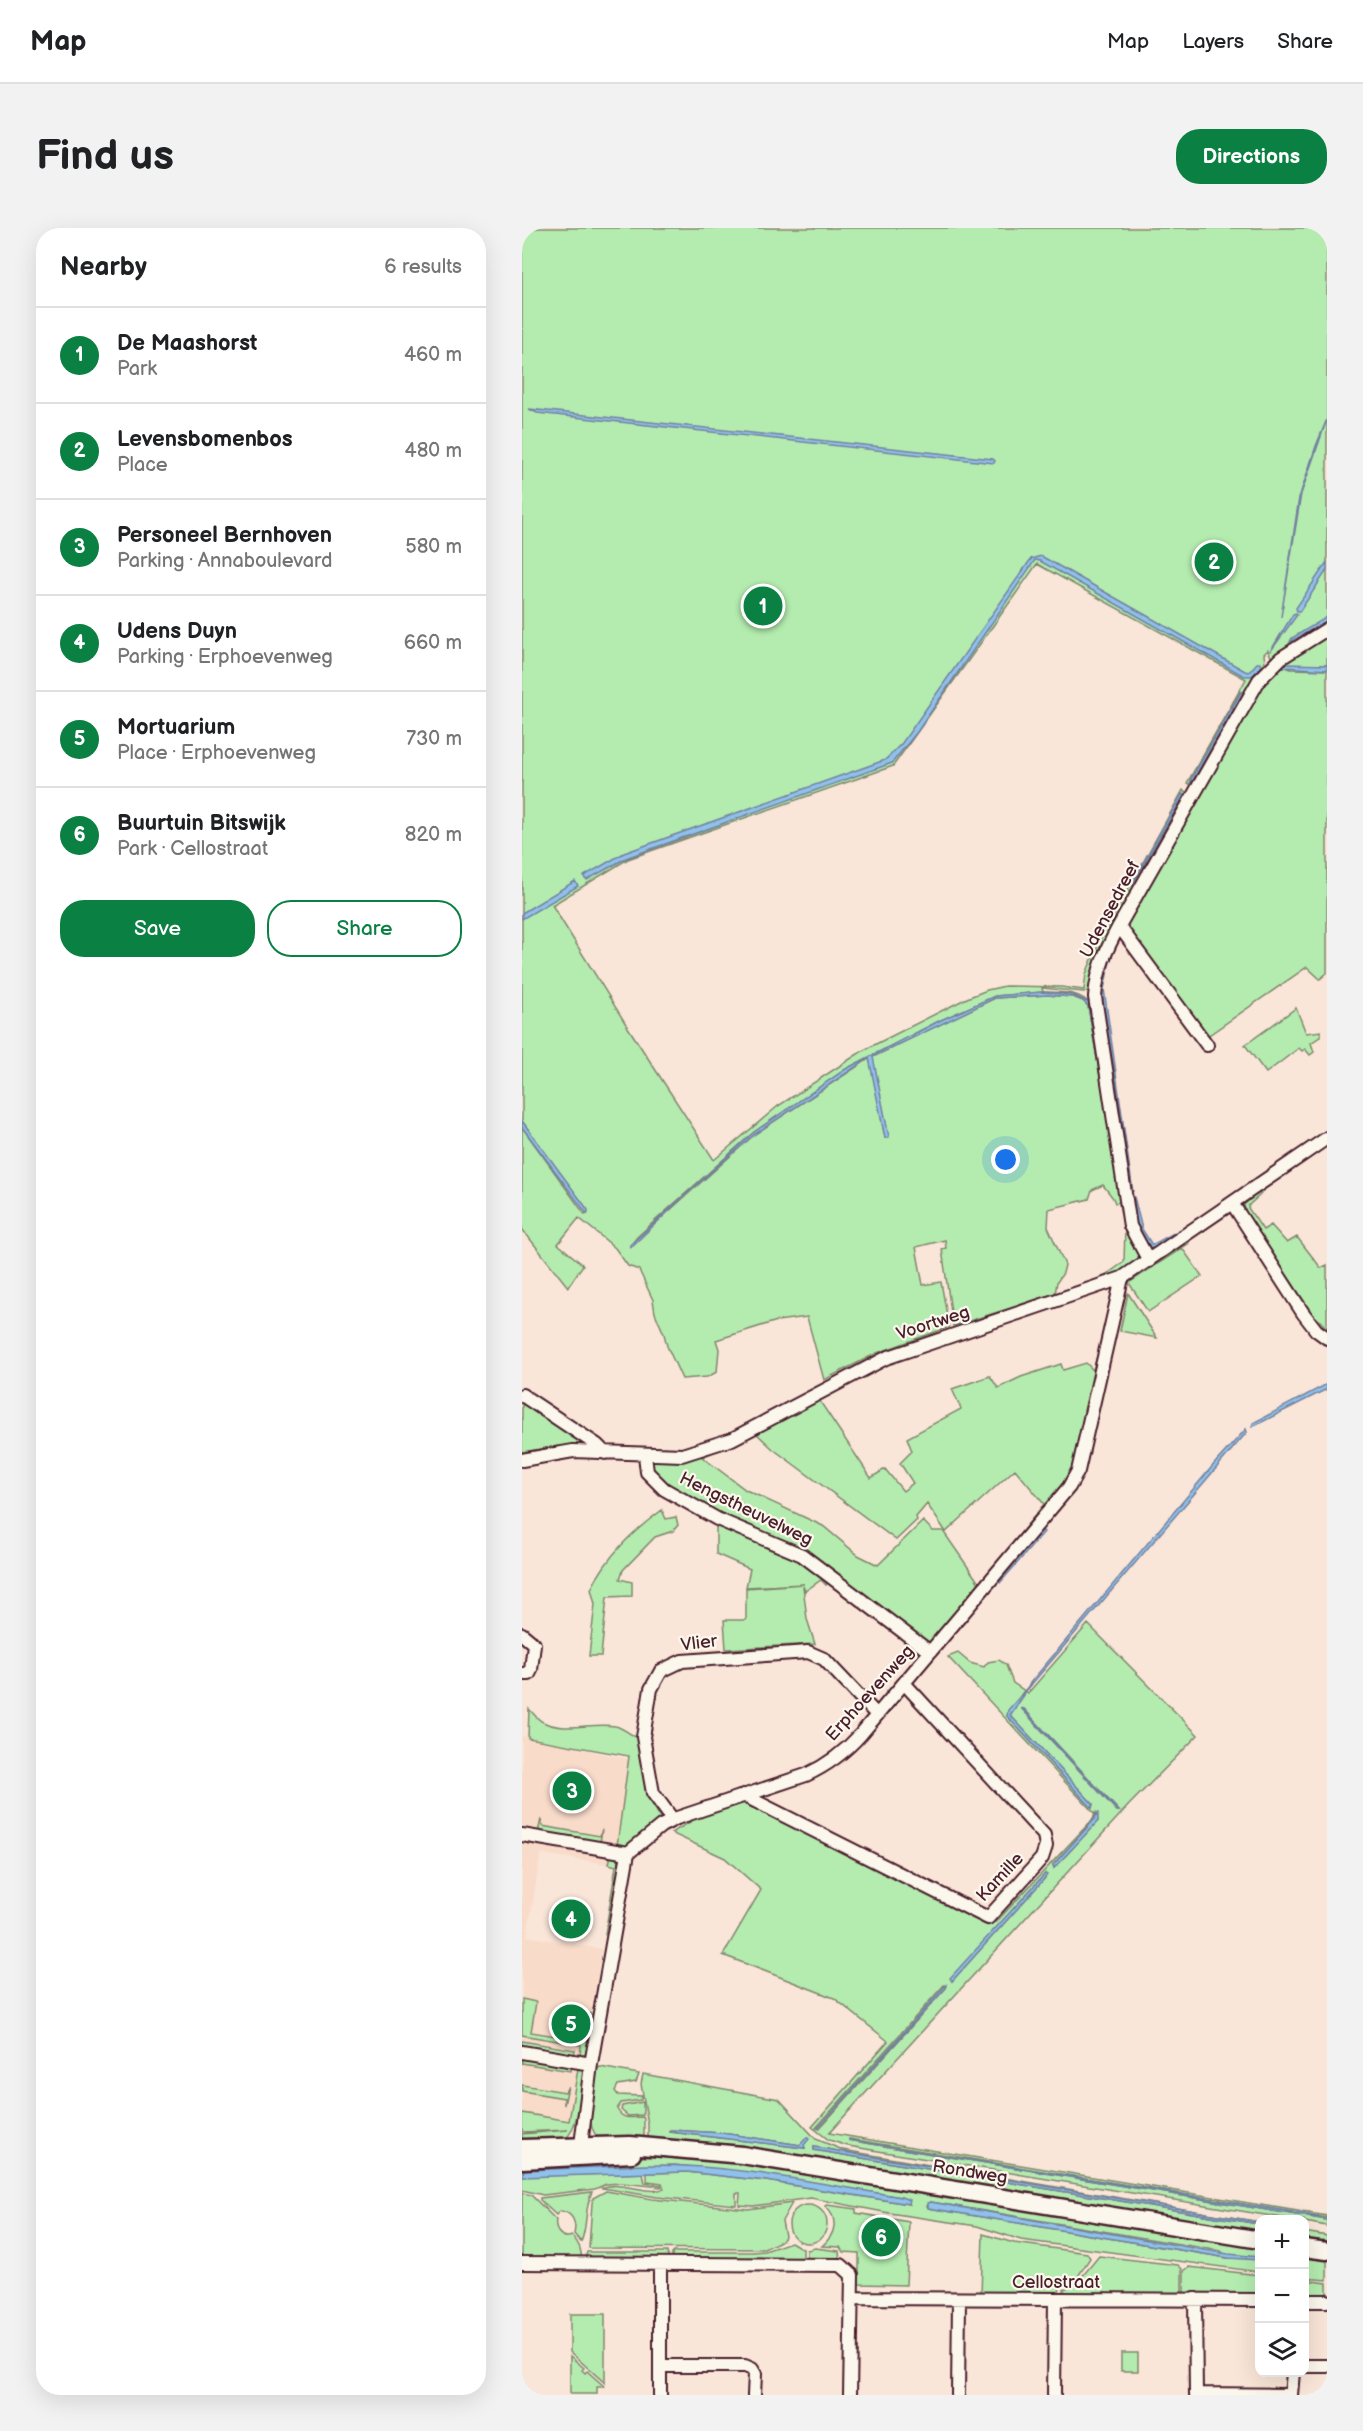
<!DOCTYPE html>
<html lang="en">
<head>
<meta charset="utf-8">
<style>
  body { margin:0; font-family:"Balsamiq Sans",sans-serif; background:#f2f2f2; color:#202124 }
  .controls { position:absolute; right:18px; bottom:18px; display:grid; overflow:hidden; border-radius:12px; box-shadow:0 6px 24px #0002 }
  .controls button { width:54px; height:54px; display:grid; place-items:center; padding:0; border:0; border-bottom:2px solid #e0e0e0; background:#fff; color:#202124; font:30px sans-serif }
  .you { position:absolute; left:484px; top:932px; width:21px; height:21px; margin:-15px; border:4px solid #fff; border-radius:50%; background:#1a73e8; box-shadow:0 0 0 9px #1a73e833 }
  .badge { display:grid; place-items:center; width:39px; height:39px; border-radius:50%; background:#0b8043; color:#fff; font-size:20px; font-weight:700 }
  .pin { position:absolute; translate:-50% -50%; border:3px solid #fff; box-shadow:0 2px 6px #0006 }
  .list { margin:0; padding:0; list-style:none }
  h2 { display:flex; justify-content:space-between; align-items:center; height:78px; margin:0; padding:0 24px; font-size:26px }
  h2 small { font-size:20px; font-weight:400; color:#757577 }
  .list li { display:grid; grid-template-columns:39px 1fr auto; gap:18px; align-items:center; box-sizing:border-box; height:96px; padding:0 24px; border-top:2px solid #e0e0e0 }
  .list b { display:block; font-size:22px; white-space:nowrap }
  .list p { margin:0; font-size:20px; white-space:nowrap; color:#757577 }
  .list em { font-size:20px; font-style:normal; color:#757577 }
  .actions { display:flex; gap:12px; padding:18px 24px }
  .actions a { flex:1; padding:14px 0; border:2px solid #0b8043; border-radius:24px; text-align:center; font-size:21px; color:#0b8043 }
  .actions .main { background:#0b8043; color:#fff }
  .icon { flex:none; width:33px; height:33px; fill:none; stroke:currentColor; stroke-width:2; stroke-linecap:round; stroke-linejoin:round }
  .map { position:relative; flex:none; width:805px; height:2167px; overflow:hidden; border-radius:24px }
  header { display:flex; align-items:center; gap:36px; box-sizing:border-box; height:84px; padding:0 30px; background:#fff; border-bottom:2px solid #e0e0e0 }
  header strong { font-size:28px }
  nav { display:flex; gap:33px; margin-inline-start:auto; font-size:21px }
  .intro { display:flex; align-items:center; justify-content:space-between; box-sizing:border-box; height:144px; padding:0 36px }
  h1 { margin:0; font-size:42px }
  .button { padding:15px 27px; border-radius:24px; background:#0b8043; color:#fff; font-size:21px; font-weight:700 }
  main { display:flex; gap:36px; padding:0 36px }
  aside { flex:1; background:#fff; border-radius:24px; box-shadow:0 6px 24px #0002 }
  .map>svg:first-child { display:block }
  .built { fill:#f9dbca }
  .green { fill:#b4ecaf; stroke:#7f866d; stroke-width:1.5; fill-rule:evenodd }
  .water { fill:#8fc1eb; stroke:#73809e; stroke-width:1.5 }
  .lines { fill:none; stroke-linecap:round; stroke-linejoin:round }
  .stream { stroke:#73809e; stroke-width:3 }
  .minor-casing { stroke:#4a1f2b; stroke-width:16 }
  .major-casing { stroke:#4a1f2b; stroke-width:21 }
  .minor { stroke:#fbf7ec; stroke-width:12 }
  .major { stroke:#fbf7ec; stroke-width:16 }
  .labels { text-anchor:middle; dominant-baseline:central; stroke-width:4.5; stroke-linejoin:round; paint-order:stroke }
  .street-label { font-size:18px; fill:#4a1f2b; stroke:#fbf7ec }
</style>
</head>
<body>
<header>
<strong>Map</strong>
<nav><a>Map</a><a>Layers</a><a>Share</a></nav>
</header>
<div class="intro"><h1>Find us</h1><a class="button">Directions</a></div>
<main>
<aside>
<h2>Nearby<small>6 results</small></h2>
<ul class="list">
<li><span class="badge">1</span><div><b>De Maashorst</b><p>Park</p></div><em>460 m</em></li>
<li><span class="badge">2</span><div><b>Levensbomenbos</b><p>Place</p></div><em>480 m</em></li>
<li><span class="badge">3</span><div><b>Personeel Bernhoven</b><p>Parking · Annaboulevard</p></div><em>580 m</em></li>
<li><span class="badge">4</span><div><b>Udens Duyn</b><p>Parking · Erphoevenweg</p></div><em>660 m</em></li>
<li><span class="badge">5</span><div><b>Mortuarium</b><p>Place · Erphoevenweg</p></div><em>730 m</em></li>
<li><span class="badge">6</span><div><b>Buurtuin Bitswijk</b><p>Park · Cellostraat</p></div><em>820 m</em></li>
</ul>
<div class="actions"><a class="main">Save</a><a>Share</a></div>
</aside>
<div class="map">
<svg width="805" height="2167" viewBox="0 0 805 2167">
  <rect width="100%" height="100%" fill="#fae6d8"/>
  <filter id="ink" filterUnits="userSpaceOnUse"><feTurbulence type="fractalNoise" baseFrequency=".0167" numOctaves="2"/><feDisplacementMap in="SourceGraphic" scale="12" xChannelSelector="R" yChannelSelector="G"/><feConvolveMatrix kernelMatrix="1 2 1 2 8 2 1 2 1" color-interpolation-filters="sRGB"/></filter>
  <g filter="url(#ink)">
    <!-- built -->
    <path class="built" d="M0 1508 111 1532 91 1637 19 1626 5 1708 80 1721 50 1896 0 1902Z"/>
    <!-- green -->
    <path class="green" d="M0 0H805V437L761 438 769 441 805 442V745L798 751 785 739 684 809 601 695 734 460 763 429 758 427 749 429 746 422 742 426 743 435 740 444 673 559 665 555 724 451 515 336 371 538 106 631 30 677 107 801 192 932 256 878 342 822 445 770 465 762 483 758 539 759 562 762 564 746 578 712 661 562 667 569 575 733 570 762 562 764 520 760 521 764C541 764 558 763 571 779L605 1000 618 1028C615 1048 559 1061 541 1067L539 1064C556 1065 588 1045 602 1034L603 998 600 974 593 975 591 970 581 957 570 962 567 971 527 981 526 999 543 1037 541 1045 535 1054 533 1066 431 1098 420 1021 424 1020 423 1012 394 1019 401 1057 419 1054 427 1099 355 1125 302 1152 285 1089 255 1093 194 1112 197 1121 195 1144 185 1149 160 1151 145 1118 142 1106 133 1085 131 1072 117 1042 106 1038 93 1020 57 990 36 1016 61 1037 46 1059 0 1001V899L61 984 63 986 66 984 0 893ZM453 418 395 504 369 535ZM718 464 721 465 668 556 669 551ZM660 566 662 567 610 657 609 656ZM205 594 104 630 82 642 105 627ZM521 764 550 767 567 775 578 848 566 778 561 773 551 769 525 767 473 770 350 829 366 909 363 910 348 830 233 906 108 1018 115 1009 232 904 324 841 419 792 473 768Z
      M774 780 784 805 799 803V808L789 815 792 824 788 827 783 821 780 823 777 820 744 845 723 817Z
      M735 961 739 966 727 977 726 980 741 1002 749 997 765 1015 775 1009 799 1040 805 1037V1100L790 1085 724 985 722 977 735 965 723 973 721 981 724 988 794 1094 805 1102V1107C782 1096 735 1013 719 987 716 973 725 969 735 961Z
      M666 1009 669 1011 666 1016 608 1054 660 1020 680 1048 626 1084 605 1052Z
      M606 1065 635 1110 598 1103Z
      M580 1111 583 1112 554 1241 539 1266 493 1320 489 1317 522 1276 493 1241 424 1304 405 1276 394 1289 395 1292 374 1312 251 1221 234 1205 297 1172 349 1250 363 1241 381 1263 391 1255 378 1235 390 1223 385 1210 439 1181 430 1161 468 1148 476 1160 499 1149 539 1136 541 1142 564 1135 571 1142ZM569 1158 559 1213 548 1245 536 1265 491 1317C506 1290 534 1271 548 1243 561 1217 558 1184 569 1158Z
      M0 1171 68 1217 37 1218 0 1224Z
      M228 1208 180 1229 224 1262 301 1298 336 1327 356 1337 401 1293 411 1303H421L457 1355 481 1329 411 1417 405 1418 301 1339 197 1290 131 1247 129 1234 133 1231Z
      M140 1282 144 1291 154 1289 156 1297 151 1303 133 1309 101 1342 98 1351 110 1354V1368L85 1369 79 1428H67L73 1376 69 1361C86 1327 110 1304 140 1282Z
      M194 1295 267 1325 307 1352 304 1357 299 1352 283 1363 281 1358 285 1391 293 1416 204 1421 202 1392H224V1360L282 1356 224 1359 228 1341 194 1326Z
      M566 1396 676 1507 607 1577 307 1905 805 1988V1990L327 1911V1912L805 1992V1998L783 1994 782 1992 767 1991 326 1918 307 1912 290 1899 366 1813 312 1770 201 1727 239 1662 203 1630 149 1605 168 1594 166 1592 224 1574 471 1685 474 1694 571 1591 573 1586 426 1429 436 1425 448 1435 462 1439 466 1434 477 1432 484 1437 491 1455 506 1465ZM501 1464 502 1467 488 1487 571 1576 570 1580 485 1488ZM500 1481H502L597 1583H595ZM574 1585 576 1593 532 1640 531 1637 572 1592ZM523 1646V1650L430 1753 429 1750ZM422 1757 424 1760 297 1901 294 1900Z
      M7 1481C11 1485 16 1492 21 1494 44 1505 70 1494 93 1498 100 1499 111 1508 118 1512L127 1570 140 1593 106 1618H95L107 1528 6 1510Z
      M19 1591 20 1598 78 1608 80 1601 78 1615 16 1605Z
      M89 1626 96 1630 97 1638 87 1703 83 1706 94 1638 87 1636Z
      M0 1771 14 1774 9 1804 58 1812 63 1784 73 1787 65 1826 58 1829 59 1817 0 1807Z
      M0 1813 53 1822 52 1828 0 1819Z
      M0 1828 49 1838 48 1843 0 1835Z
      M61 1838 63 1842C60 1859 56 1910 38 1914 26 1917 12 1917 0 1917V1906L46 1902 0 1904V1885L47 1893 56 1841Z
      M78 1839 117 1846 114 1854 96 1857 93 1863 96 1867 120 1868 119 1872 99 1875 95 1881C101 1893 110 1889 121 1889L122 1891V1914L77 1911C60 1895 71 1861 74 1841Z
      M121 1846 257 1871 294 1911 321 1922 737 1994 292 1919V1922L737 1996V2007L126 1915V1896L119 1856ZM148 1902 200 1905 279 1917 285 1909 282 1917 283 1920 148 1904Z
      M0 1857 43 1864 46 1858 42 1877V1870L0 1863Z
      M121 1874V1887L106 1888 99 1882 100 1878Z
      M161 1927 197 1929 572 1990C601 1997 629 2003 659 2008 685 2011 711 2012 737 2017V2044L499 2012 455 1998 367 1985 289 1970 231 1978 217 1977 218 1965H214V1977L135 1969 80 1960C100 1952 122 1967 142 1961L140 1955 125 1953V1945L121 1946 123 1955 139 1957V1959L100 1955 84 1956 73 1961 21 1967 0 1962V1949L8 1948 165 1944 244 1953 387 1976 379 1969 238 1946 153 1937 0 1943V1935ZM409 1974 699 2023 706 2030 407 1980 405 1978Z
      M84 1963 130 1971 226 1981 270 1975 260 1993 263 2008 261 2012 242 2021 67 2020 70 1975 71 1970Z
      M70 1964C62 1980 66 1998 59 2014L52 2006C55 1994 50 1984 38 1983L34 1987 18 1972V1970Z
      M0 1965 9 1967 34 1992C32 2003 40 2012 50 2008 57 2015 59 2021 60 2032H0Z
      M267 1996a19 19 0 1 1 38 0a19 19 0 1 1-38 0Z
      M305 1977 334 1981V1985L387 1994 384 2057 337 2056V2025L321 2024 318 2019 300 2018C314 2006 317 1991 303 1978Z
      M782 2004 805 2008V2019L783 2015Z
      M461 2006 492 2015 565 2025 568 2030 555 2050 538 2060 536 2068 459 2067Z
      M269 2014 281 2021V2033H276L272 2030H156L150 2032V2026L152 2024H231L243 2023Z
      M293 2020 317 2023 318 2033 285 2032V2022Z
      M65 2024H145L147 2032H63Z
      M782 2024 805 2028V2052L783 2050Z
      M577 2028 656 2037 660 2041V2068L542 2067V2061L554 2056Z
      M667 2039 737 2047V2068H662V2043Z
      M782 2052 805 2055V2068H783Z
      M48 2086H83V2155L48 2124Z
      M599 2125H616V2143H599Z
      M48 2128 62 2140 60 2142 63 2145 65 2143 83 2159H75V2166H48Z"/>
    <!-- water -->
    <path class="water" d="M7 181 471 231 473 233 472 235 15 185Z
      M805 191 779 266 759 389 777 270 794 218Z
      M519 328 723 443 727 444 735 435H738L739 438 730 448H722L518 333 513 332 395 504 370 535 104 630 65 652 63 651 62 648 102 625 363 532 380 515 509 331Z
      M805 334V342L778 383H775L774 380Z
      M774 385 775 387 748 424 771 386Z
      M805 389V393L768 414 770 410Z
      M762 436 805 437V442L761 439Z
      M719 464 721 465 668 557 669 551Z
      M660 566 662 567 610 657 609 656Z
      M53 653 56 658 0 691V685Z
      M594 718 587 737 582 761 611 964 580 767 582 744Z
      M521 764 550 767 568 775 578 848 566 778 561 773 551 769 525 767 473 770 351 829 367 909 363 910 347 830 233 906 169 962 109 1019 108 1017 232 904 324 841 419 792 473 768Z
      M0 893 66 982 65 986 0 899Z
      M612 969 620 1001 630 1017 657 1002 659 1003 633 1020H629C617 1008 609 986 612 969Z
      M805 1156V1161L730 1199 731 1195Z
      M724 1201 725 1204 508 1458V1455L694 1234Z
      M520 1302 522 1304 478 1355 476 1353Z
      M502 1464V1467L488 1487 571 1576 570 1580 485 1488 486 1482Z
      M499 1480 502 1481 597 1583H595Z
      M576 1584V1593L532 1640 531 1637 572 1592Z
      M523 1646 525 1647 523 1650 430 1753 428 1750Z
      M424 1757V1760L295 1901Z
      M149 1902 200 1905 278 1917 285 1909 287 1911 282 1917 283 1920 148 1904Z
      M326 1912 782 1986 805 1992Z
      M292 1919 737 1994V1996L292 1922Z
      M124 1937C210 1936 295 1955 379 1969L388 1972 387 1976 244 1953 165 1944 0 1949 2 1942Z
      M409 1974 706 2026 737 2029V2032L706 2030 406 1980V1975Z"/>
    <g class="lines">
      <!-- stream -->
      <path class="stream" d="M500 1467 509 1456"/>
      <defs>
        <path id="minor" d="M597 698 685 817
          M710 975 781 1085 794 1102 805 1110
          M627 1033 608 998 573 769C575 741 584 722 597 698L737 452 759 430 805 401
          M0 1167 75 1217 83 1225
          M123 1227 125 1244 142 1261 195 1291 280 1327 408 1424
          M0 1232 51 1223 160 1227 210 1211 364 1130 600 1050 805 910
          M0 1406 12 1416 9 1442 7 1446H0
          M221 1567 466 1690 520 1630 524 1618 522 1607 382 1455
          M151 1592 131 1565 121 1509 129 1461 139 1443 160 1433 286 1424 302 1431 355 1487
          M0 1607 106 1625
          M0 1824 69 1836
          M58 1925 69 1836 106 1625 139 1598 155 1590 284 1547C306 1537 323 1524 339 1506L547 1259 556 1243 600 1050
          M0 2035 319 2037 330 2047 328 2167
          M330 2070 738 2072
          M673 2071 674 2167
          M782 2073H805
          M138 2138H223L230 2141 233 2146 232 2167
          M782 2138H805
          M674 2166 769 2167
          M138 2167V2037
          M436 2167 437 2072
          M532 2167 533 2072
          M769 2167 771 2144"/>
        <path id="major" d="M0 1920 108 1917 220 1927 738 2012
          M0 1932 110 1926
          M782 2020 805 2023"/>
      </defs>
      <!-- minor casing -->
      <use href="#minor" class="minor-casing"/>
      <!-- major casing -->
      <use href="#major" class="major-casing"/>
      <!-- minor -->
      <use href="#minor" class="minor"/>
      <!-- major -->
      <use href="#major" class="major"/>
    </g>
  </g>
  <g class="labels">
    <!-- street labels -->
    <g class="street-label">
      <text transform="translate(588 681) rotate(-62)">Udensedreef</text>
      <text transform="translate(411 1095) rotate(-18)">Voortweg</text>
      <text transform="translate(224 1281) rotate(26)">Hengstheuvelweg</text>
      <text transform="translate(177 1415) rotate(-7)">Vlier</text>
      <text transform="translate(348 1465) rotate(-48)">Erphoevenweg</text>
      <text transform="translate(478 1649) rotate(-47)">Kamille</text>
      <text transform="translate(448 1944) rotate(9)">Rondweg</text>
      <text x="534" y="2054">Cellostraat</text>
    </g>
  </g>
</svg>
<div class="controls">
<button>+</button>
<button>−</button>
<button><svg class="icon" aria-label="layers" viewBox="0 0 24 24"><path d="M12 4l9 5-9 5-9-5zM3 14l9 5 9-5"/></svg></button>
</div>
<div class="you"></div>
<div class="pin badge" style="left:241px;top:378px">1</div>
<div class="pin badge" style="left:692px;top:334px">2</div>
<div class="pin badge" style="left:50px;top:1563px">3</div>
<div class="pin badge" style="left:49px;top:1691px">4</div>
<div class="pin badge" style="left:49px;top:1796px">5</div>
<div class="pin badge" style="left:359px;top:2009px">6</div>
</div>
</main>
</body>
</html>
